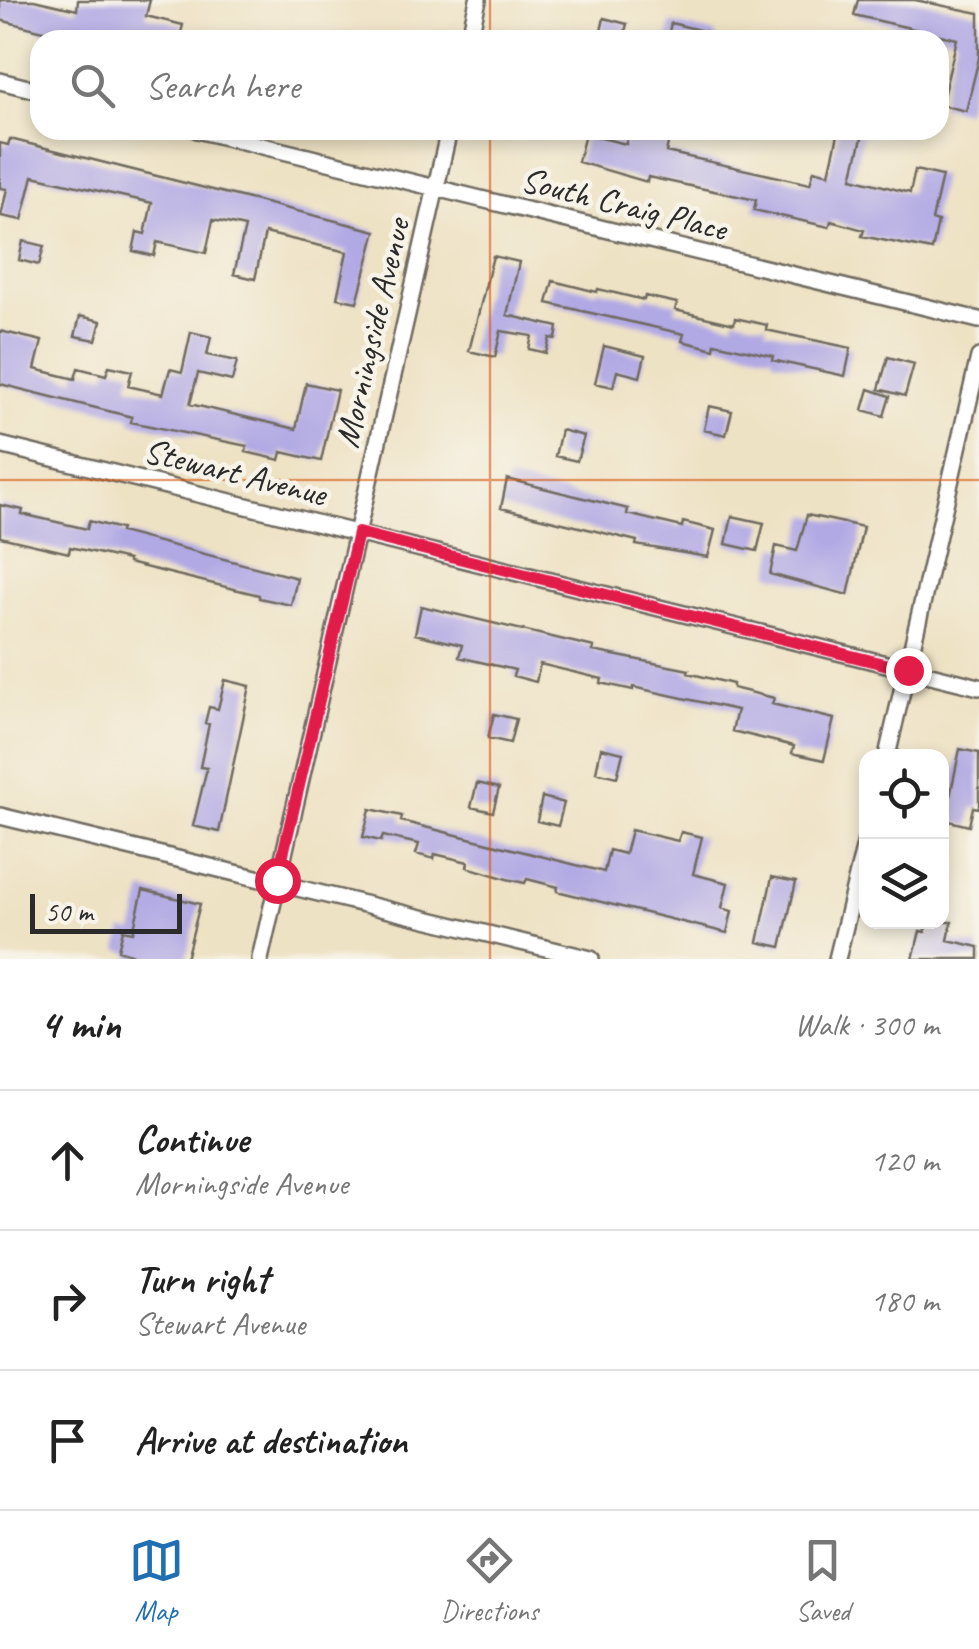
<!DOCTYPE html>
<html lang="en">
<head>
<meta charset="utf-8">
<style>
  body { margin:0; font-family:Caveat,sans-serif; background:#f2f2f2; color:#222 }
  .controls { position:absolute; right:30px; bottom:30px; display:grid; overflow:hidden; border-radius:20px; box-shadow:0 5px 15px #0003 }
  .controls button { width:90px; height:90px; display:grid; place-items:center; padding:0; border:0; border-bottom:2px solid #e0e0e0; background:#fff; color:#222; font:50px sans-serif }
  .scale { position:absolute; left:30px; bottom:25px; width:152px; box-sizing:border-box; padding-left:10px; border:5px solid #2b2b2b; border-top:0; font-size:28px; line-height:35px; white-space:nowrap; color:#2b2b2b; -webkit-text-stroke:8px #f7f3e8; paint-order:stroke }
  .stop { position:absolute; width:30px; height:30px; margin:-22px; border:8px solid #e11d48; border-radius:50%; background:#fff }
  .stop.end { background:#e11d48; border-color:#fff; box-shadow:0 2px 10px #0008 }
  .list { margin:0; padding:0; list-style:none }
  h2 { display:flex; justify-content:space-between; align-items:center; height:130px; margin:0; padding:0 40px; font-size:42px }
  h2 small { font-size:32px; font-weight:400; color:#767676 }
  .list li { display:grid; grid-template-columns:65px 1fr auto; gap:30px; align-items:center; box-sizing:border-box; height:140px; padding:0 40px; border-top:2px solid #e0e0e0 }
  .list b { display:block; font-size:38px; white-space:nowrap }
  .list p { margin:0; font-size:32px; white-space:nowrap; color:#767676 }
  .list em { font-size:32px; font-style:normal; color:#767676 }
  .icon { flex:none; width:55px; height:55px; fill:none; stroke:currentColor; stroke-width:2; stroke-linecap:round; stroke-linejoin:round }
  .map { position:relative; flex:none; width:979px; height:959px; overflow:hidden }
  .search { position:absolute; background:#fff; box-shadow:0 5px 15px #0003; left:30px; right:30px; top:30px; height:110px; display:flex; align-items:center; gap:25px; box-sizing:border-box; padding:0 35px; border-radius:30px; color:#767676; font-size:38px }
  .sheet { height:550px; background:#fff }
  nav { display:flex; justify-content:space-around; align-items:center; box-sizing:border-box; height:140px; border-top:2px solid #e0e0e0; background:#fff; font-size:28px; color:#767676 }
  nav a { display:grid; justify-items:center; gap:5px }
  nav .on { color:#1f6fb2 }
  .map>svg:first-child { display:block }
  .building { fill:#b1a9e4 }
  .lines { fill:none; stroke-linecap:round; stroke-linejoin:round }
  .street-casing { stroke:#6f6b61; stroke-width:20 }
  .street { stroke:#fff; stroke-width:15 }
  .route { stroke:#e11d48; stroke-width:12 }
  .grid { fill:none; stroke:#d5540f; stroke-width:2.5; stroke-opacity:0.55 }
  .labels { text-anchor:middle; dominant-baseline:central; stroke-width:9; stroke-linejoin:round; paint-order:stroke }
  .street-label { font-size:35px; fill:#2b2b2b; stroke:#f7f3e8 }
</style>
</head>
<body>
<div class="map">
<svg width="979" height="959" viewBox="0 0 979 959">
  <rect width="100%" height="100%" fill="#f7f3e8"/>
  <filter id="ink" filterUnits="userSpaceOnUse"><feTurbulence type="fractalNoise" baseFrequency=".01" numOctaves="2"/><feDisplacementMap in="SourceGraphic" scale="20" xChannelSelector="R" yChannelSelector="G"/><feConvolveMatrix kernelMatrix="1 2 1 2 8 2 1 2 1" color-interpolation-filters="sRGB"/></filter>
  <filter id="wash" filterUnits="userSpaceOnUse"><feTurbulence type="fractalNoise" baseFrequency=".0048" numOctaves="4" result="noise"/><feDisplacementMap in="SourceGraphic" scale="40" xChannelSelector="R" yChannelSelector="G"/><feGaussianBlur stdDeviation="2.25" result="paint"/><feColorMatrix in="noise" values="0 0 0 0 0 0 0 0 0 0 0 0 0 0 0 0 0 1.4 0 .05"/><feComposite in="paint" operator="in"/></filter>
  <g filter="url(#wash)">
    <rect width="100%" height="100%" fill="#eee2c4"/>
    <g id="blocks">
      <!-- building -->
      <path class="building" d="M0 0H34L77 10 78 0H150L146 16 183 25 179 40H79L0 20Z
        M858 0H915L979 13V58L966 111 941 105 957 39 854 15Z
        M604 18 627 24 623 40H599Z
        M671 23 716 34 715 40H667Z
        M629 130H671L666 152 810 184 814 170 829 174 839 130H864L852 178 910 193 915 170 942 176 932 220 938 222 932 250 862 236 864 230 831 221 829 227 754 210 756 200 648 177 647 182 578 162 585 134 626 144Z
        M10 139 376 231 357 302 337 298 347 252 265 233 255 279 234 274 245 227 213 220 206 253 157 242 154 256 133 251 137 232 145 234 152 203 33 176 22 220 1 216 7 189 0 188V143L8 145Z
        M23 241 44 246 39 265 19 260Z
        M493 256 519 262 507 315 558 327 556 339 550 338 546 353 529 349 532 336 501 331 495 357 469 351Z
        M553 281 597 292 598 289 644 300 645 296 677 303 675 310 734 324 735 318 767 325 766 330 851 348 845 376 772 360 773 356 715 343 714 349 682 341 684 334 547 303Z
        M80 316 101 321 96 340 75 336Z
        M0 331 42 341 35 369 75 379 78 368 106 375 109 366 132 371 128 386 163 394 170 369 182 372 191 332 211 337 207 355 237 361 232 381 198 373 190 404 296 429 306 383 337 390 321 461 282 452 280 460 246 452 247 446 131 422 132 417 0 384Z
        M604 346 645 356 640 377 617 371 613 387 595 383Z
        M888 357 914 364 905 396 879 389Z
        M869 389 890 396 884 416 863 410Z
        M709 406 732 411 726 435 704 430Z
        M561 430 584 436 577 461 555 456Z
        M507 479 628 509 627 514 682 527 683 522 715 530 708 557 636 545 637 541 501 508Z
        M0 505 23 510 22 514 87 529 89 521 121 529 120 532 297 578 291 605 259 598V595L128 563V560L70 547 69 553 0 537Z
        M807 515 863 527 848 595 770 574 776 546 797 551Z
        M732 516 764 523 757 551 726 544Z
        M421 606 594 647 593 651 689 670 688 673 733 684V688L774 698 772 704 834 719 824 760 792 753 794 746 732 731 737 710 633 687V690L601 683 602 679 540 664 536 682 513 676 515 670 459 657 462 645 415 634Z
        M225 680 250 686 219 832 193 826 207 768 200 767 209 724 205 723 209 707 218 709Z
        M494 714 516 719 510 743 488 738Z
        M601 748 623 753 617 777 596 772Z
        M960 749 979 753V808L973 807 969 826 945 820Z
        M477 783 499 788 493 812 471 807Z
        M542 797 564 803 558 826 537 821Z
        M370 809 402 816 401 821 604 872 609 850 625 854 631 830 678 841 681 832 702 837 693 874 728 883 722 908 732 911 727 933 557 891 558 887 527 879 525 883 507 879 467 867 468 862 435 854 434 859 416 854 419 844 383 836 381 841 363 837Z
        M772 877 796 882 781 947 758 942Z
        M143 890 200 904 186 959H130L131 954 118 950 123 930 133 932Z
        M927 922H952L948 940 979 947V959H913L920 931 925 932Z"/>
    </g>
  </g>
  <g filter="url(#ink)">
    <use href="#blocks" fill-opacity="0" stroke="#6f6b61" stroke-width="2.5"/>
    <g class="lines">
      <defs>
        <path id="street" d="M469 40 478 0
          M0 81 40 91
          M197 130 979 320
          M0 445 979 687
          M887 756 979 357
          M0 816 591 959
          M260 959 449 130
          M837 959 866 840"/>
      </defs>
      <!-- street casing -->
      <use href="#street" class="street-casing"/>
      <!-- street -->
      <use href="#street" class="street"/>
    </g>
  </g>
  <g class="lines" filter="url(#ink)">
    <!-- route -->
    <path class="route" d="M277 880 358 533 908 670"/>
  </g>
  <!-- grid -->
  <path class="grid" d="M490 0V40M490 130V959M0 480H979"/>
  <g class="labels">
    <!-- street labels -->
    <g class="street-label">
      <text transform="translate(624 204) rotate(14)">South Craig Place</text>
      <text transform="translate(372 333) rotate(-77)">Morningside Avenue</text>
      <text transform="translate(235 472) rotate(14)">Stewart Avenue</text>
    </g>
  </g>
</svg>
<div class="controls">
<button><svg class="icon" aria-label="locate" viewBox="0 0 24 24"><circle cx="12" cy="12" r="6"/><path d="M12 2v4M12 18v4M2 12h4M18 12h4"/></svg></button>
<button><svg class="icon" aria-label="layers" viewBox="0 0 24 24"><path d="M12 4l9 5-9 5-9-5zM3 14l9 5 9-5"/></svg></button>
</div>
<div class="scale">50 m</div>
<div class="stop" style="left:277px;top:880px"></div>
<div class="stop end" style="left:908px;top:670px"></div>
<div class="search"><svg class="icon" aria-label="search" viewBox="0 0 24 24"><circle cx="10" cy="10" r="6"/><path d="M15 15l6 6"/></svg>Search here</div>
</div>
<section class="sheet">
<h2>4 min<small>Walk · 300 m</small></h2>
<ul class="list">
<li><svg class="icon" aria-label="ahead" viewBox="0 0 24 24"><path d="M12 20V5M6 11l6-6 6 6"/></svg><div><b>Continue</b><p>Morningside Avenue</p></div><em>120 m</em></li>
<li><svg class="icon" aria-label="right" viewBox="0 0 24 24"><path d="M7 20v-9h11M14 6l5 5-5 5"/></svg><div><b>Turn right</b><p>Stewart Avenue</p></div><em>180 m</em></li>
<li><svg class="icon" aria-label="arrive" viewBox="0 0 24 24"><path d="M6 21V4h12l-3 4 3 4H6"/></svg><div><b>Arrive at destination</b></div></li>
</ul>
</section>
<nav>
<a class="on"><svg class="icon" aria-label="map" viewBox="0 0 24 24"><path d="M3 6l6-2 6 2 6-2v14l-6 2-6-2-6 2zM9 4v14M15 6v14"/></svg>Map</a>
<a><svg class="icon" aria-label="directions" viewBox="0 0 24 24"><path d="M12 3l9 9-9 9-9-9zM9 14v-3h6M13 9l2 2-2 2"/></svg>Directions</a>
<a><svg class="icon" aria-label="saved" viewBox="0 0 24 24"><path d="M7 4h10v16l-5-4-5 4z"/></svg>Saved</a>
</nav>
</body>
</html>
